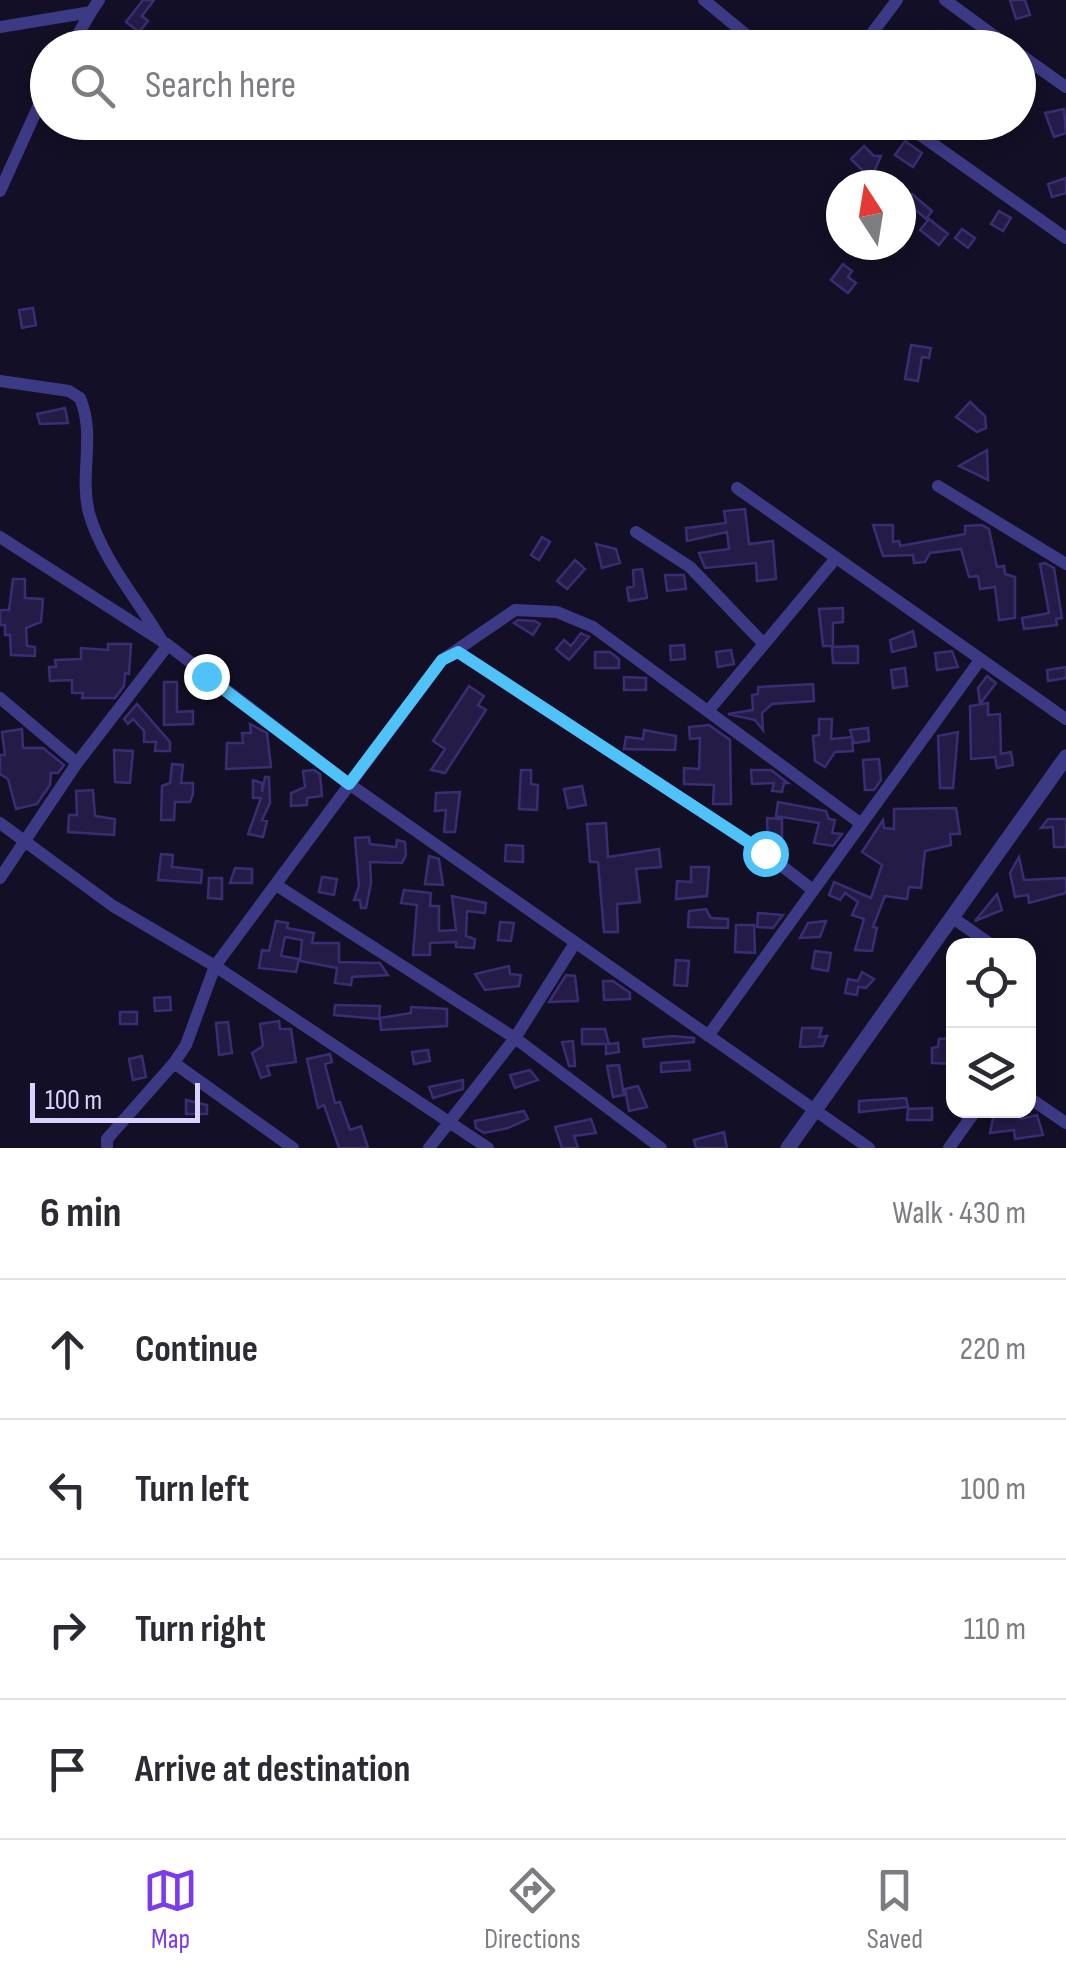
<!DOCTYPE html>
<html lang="en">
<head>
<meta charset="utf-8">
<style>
  body { margin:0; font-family:"Sofia Sans Condensed",sans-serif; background:#f7f7f7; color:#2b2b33 }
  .controls { position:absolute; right:30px; bottom:30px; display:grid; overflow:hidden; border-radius:20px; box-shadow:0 5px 15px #0003 }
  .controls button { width:90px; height:90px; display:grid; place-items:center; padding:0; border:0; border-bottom:2px solid #e1e1e2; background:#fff; color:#2b2b33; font:50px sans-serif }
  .compass { position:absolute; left:826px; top:170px; width:90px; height:90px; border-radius:50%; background:#fff; box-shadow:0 5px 15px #0003; rotate:348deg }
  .scale { position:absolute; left:30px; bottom:25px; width:170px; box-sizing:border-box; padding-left:10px; border:5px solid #d9d4ff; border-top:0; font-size:28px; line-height:35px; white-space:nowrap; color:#d9d4ff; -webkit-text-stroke:8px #130f26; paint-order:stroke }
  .stop { position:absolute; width:30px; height:30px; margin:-22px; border:8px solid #4fc3f7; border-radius:50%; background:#fff }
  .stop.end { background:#4fc3f7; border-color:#fff; box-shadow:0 2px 10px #0008 }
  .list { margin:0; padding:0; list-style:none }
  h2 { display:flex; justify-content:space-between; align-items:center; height:130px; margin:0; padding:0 40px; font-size:42px }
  h2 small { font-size:32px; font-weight:400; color:#7c7c81 }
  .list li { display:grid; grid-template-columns:65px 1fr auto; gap:30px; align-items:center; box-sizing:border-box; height:140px; padding:0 40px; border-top:2px solid #e1e1e2 }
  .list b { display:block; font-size:38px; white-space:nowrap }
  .list em { font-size:32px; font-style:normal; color:#7c7c81 }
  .icon { flex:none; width:55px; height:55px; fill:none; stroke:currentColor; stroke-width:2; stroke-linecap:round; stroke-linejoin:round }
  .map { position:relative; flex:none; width:1066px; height:1148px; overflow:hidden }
  .search { position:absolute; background:#fff; box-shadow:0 5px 15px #0003; left:30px; right:30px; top:30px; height:110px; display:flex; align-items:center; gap:25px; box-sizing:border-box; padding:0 35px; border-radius:55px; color:#7c7c81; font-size:38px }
  .sheet { height:690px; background:#fff }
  nav { display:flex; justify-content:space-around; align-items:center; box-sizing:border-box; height:140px; border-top:2px solid #e1e1e2; background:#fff; font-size:28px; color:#7c7c81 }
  nav a { display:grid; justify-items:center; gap:5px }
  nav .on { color:#7c3aed }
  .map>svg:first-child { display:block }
  .building { fill:#241b47; stroke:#3b2d73; stroke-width:2.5 }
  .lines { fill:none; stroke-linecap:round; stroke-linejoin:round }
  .minor { stroke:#3d3a85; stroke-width:12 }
  .tertiary { stroke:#3d3a85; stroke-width:15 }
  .route { stroke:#4fc3f7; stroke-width:12 }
</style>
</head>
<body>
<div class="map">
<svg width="1066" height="1148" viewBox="0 0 1066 1148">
  <rect width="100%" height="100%" fill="#130f26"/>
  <!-- building -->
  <path class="building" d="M143 0H154L142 16 148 21 139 32 126 22Z
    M1010 0H1025L1030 15 1016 19Z
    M937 31 940 42 975 34 977 43 921 46 918 36Z
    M1064 109 1066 133 1054 137 1045 113Z
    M905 141 922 153 913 167 895 155Z
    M864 146 874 156H881L868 185H855L864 172 851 159Z
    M1066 178V193L1052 197 1048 184Z
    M912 194 932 211 926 219 906 202Z
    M999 211 1011 218 1003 231 991 224Z
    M929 219 948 234 939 245 920 230Z
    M962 229 975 238 968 248 955 238Z
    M843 264 852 271 848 277 856 283 848 293 831 280Z
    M33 308 36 325 22 328 19 310Z
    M911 345 931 348 929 358 922 357 918 381 905 379Z
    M970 402 985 416 986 428 977 432 956 417Z
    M65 408 68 423 40 424 37 414Z
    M987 450 988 480 959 466Z
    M745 509 749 544 773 541 776 579 757 581 756 563 705 568 699 553 729 549 727 532 687 541 686 528 726 523 724 511Z
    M873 525H893V542L899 541 900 546 965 534V526L982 525 989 529 997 567 1004 566 1005 574 1015 577V618L999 620 995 587 980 589 978 576 969 577 961 549 930 553 925 562 914 563 913 555 883 556Z
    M542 537 550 542 539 560 531 555Z
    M596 544 616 549 620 563 602 568Z
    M575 560 585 569 567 589 557 581Z
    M1045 563 1054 568 1062 618 1056 619 1057 625 1024 629 1022 618 1049 613 1040 564Z
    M642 569 647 598 629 601 627 588 634 586 633 570Z
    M665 575H684L686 589 667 591Z
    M13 579H25V598L43 599 41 622 26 628 27 646 35 647V656L11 655 10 635H5V625H0V610H9Z
    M843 608V622L833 623V646H823L819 609Z
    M518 620 535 621 540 624 533 635 514 623Z
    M913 631 916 646 892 652 890 640Z
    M581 633 589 637 569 660 556 649 564 640 571 646Z
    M108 644H131L129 674 125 673 124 686 115 698H82L83 693H72V680L50 681 49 667H56L55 660 81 659V648L108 650Z
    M684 645 685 659 671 660 670 646Z
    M858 646V663H833L832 647Z
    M731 650 734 664 718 667 716 652Z
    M952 651 958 667 937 670 935 653Z
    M595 652H610L619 659V668H595Z
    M1066 667V678L1048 681 1047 670Z
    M905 668 907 686 893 688 891 670Z
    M987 676 996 683 980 704 978 688Z
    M624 677 646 678V690H624Z
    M164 682H177V712L193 711V724L164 725Z
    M813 684 814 701 772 704 762 713 763 730 755 720 728 714 753 710 752 695 758 694V687Z
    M469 686 484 696 478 705 486 710 445 773 431 770 445 749 433 741Z
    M988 703V715L1000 714 1001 754 1011 752 1013 765 997 768 995 757 971 759 970 706Z
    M137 704 170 742V751H155L156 742H144V731L133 719 128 724 124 719Z
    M819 719H832L831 739 852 737 853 751 835 752 825 767 815 761 813 736 819 735Z
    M250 724 267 733 271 767 226 769 227 743H243L242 733H251Z
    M709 725 730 740 731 804H713L714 785 684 784V768L699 769 700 738 690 739 689 727Z
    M868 728 869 741 854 743 850 730Z
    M22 729 23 748H43L64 765 58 773H51L50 785 37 804 16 809 8 779 0 774V755H5L2 732Z
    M644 730 676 736 675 750 624 749 626 737 643 739Z
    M958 732 953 788H940L938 736Z
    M114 750 133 751 130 783 115 782Z
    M879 759 881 780 874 790H865L863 760Z
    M172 764 183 765 181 783H193V794L190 802H175L174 820H161L162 786 170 783Z
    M314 770 320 774 322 796 307 798V805L291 806V793L305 787 303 771Z
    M521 770H531V784L538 785 537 810 519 809Z
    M751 770H771L788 783H784L782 792 772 791 774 783 752 784Z
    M265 777H269L270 803 262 820 267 821 263 837 248 834 261 798H253V780L262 783V792Z
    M582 786 586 805 568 808 564 789Z
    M93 790 95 816 115 819 114 835 68 832 69 815H77L76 791Z
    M460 792 455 832H444L446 810 435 811 436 793Z
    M778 802 826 811 829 819 835 820 832 833 842 834 833 846 814 843 819 823 776 816Z
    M894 809 956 808 960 834H950L951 845 925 851 921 888 909 887 907 899 885 896 873 927 877 928 872 951 855 950 864 919 852 915 858 902 845 893 840 900 829 895 834 882 871 898 882 865 862 852 883 820 884 828 894 829Z
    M767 818 782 819V853L768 843Z
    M1048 819H1066V847H1054L1053 827 1041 828Z
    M606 823 608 857 659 849 661 867 636 869 640 902 617 904 618 932H604L598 862H590L587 824Z
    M369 837 370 844 396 847 397 840 405 842 406 855 402 863 370 862 371 883 366 908H361L360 900H354L359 886 355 838Z
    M506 845 523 846V862L505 861Z
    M161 854 173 855 172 867 202 870 201 883 158 880Z
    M429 856 439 859 443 885 425 884Z
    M1019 857 1024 880 1066 878V893L1029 903 1028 895 1015 897 1010 873Z
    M691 867H709L707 896 676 899 677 881 691 882Z
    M235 868 252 869V883H230Z
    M322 877 337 879 334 895 319 892Z
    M209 878H222V899L208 898Z
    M404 890 431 893 430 906H439V931L456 930 452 896 486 903 485 913 467 911 466 936 475 939 474 948 456 947V942L430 943V955H413L417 905 401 903Z
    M997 894 1002 910 975 921Z
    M706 909 711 918 728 919V928L688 927 689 911Z
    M758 913 783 915 773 928 757 927Z
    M276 921 288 923 287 928 314 933 312 943H339V962L380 963 388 975 352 977 351 985 335 983 337 968 300 961 302 940 285 937 281 956 299 959 296 972 259 968 262 950 269 951Z
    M826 921 820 937 800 938 808 923Z
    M500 922 514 923 511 941 498 940Z
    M736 925H754L755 953 735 952Z
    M815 951 831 953 828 971 812 968Z
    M676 960 689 961 687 986 674 985Z
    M509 966 510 974 521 975 519 986 485 990 475 974Z
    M862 972 874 979 866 988 858 987 857 995 845 993 848 979 858 981Z
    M566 975 575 976 578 1001 549 1002Z
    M603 981H613L630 993V999L604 1000Z
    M170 997 171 1010 155 1011 154 998Z
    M335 1005 380 1006 379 1019 334 1015Z
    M411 1007 447 1009V1026L381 1030 380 1018 411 1013Z
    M120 1012H137V1024H120Z
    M279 1021 280 1029H291L296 1062 267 1066 270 1075 261 1078 252 1053 263 1046 260 1024Z
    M228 1022 232 1053 219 1055 216 1023Z
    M802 1028H822L819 1037 827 1036 823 1046 800 1047Z
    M582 1029H605L609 1044 618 1043 619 1052 606 1054V1044H582Z
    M672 1036 694 1038V1042L644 1047 643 1039Z
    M954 1038V1064L932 1063V1048L938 1047 939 1039Z
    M573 1041 575 1066H569L562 1042Z
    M428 1050 430 1061 414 1064 412 1052Z
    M330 1054 332 1062 325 1064 335 1103 340 1102 350 1130 361 1126 368 1148H339L324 1105 318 1108 307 1059Z
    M142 1056 146 1077 133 1080 129 1059Z
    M689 1061 690 1070 661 1072V1063Z
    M619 1065 624 1095 613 1097 607 1066Z
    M530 1070 538 1080 515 1088 510 1075Z
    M463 1080V1089L433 1098 429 1087Z
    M638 1086 647 1107 629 1111 625 1089Z
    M906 1098 908 1107 859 1112V1101Z
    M186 1100 207 1105V1114H186Z
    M932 1108V1120H907L908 1109Z
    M524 1111 528 1119 508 1128 484 1133 476 1128 475 1121Z
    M1021 1111V1119L1037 1115 1043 1135 1015 1139 1014 1130 990 1133 993 1118Z
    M591 1119 596 1133 574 1136 578 1148H562L555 1127Z
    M724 1132 727 1148H696L694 1140Z"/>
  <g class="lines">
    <!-- minor -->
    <path class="minor" d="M704 0 762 48
      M945 0 1011 48
      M0 27 91 12 99 0
      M70 48 91 12
      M861 48 897 0
      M1018 53 1066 87
      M902 122 1066 238
      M0 191 48 85
      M0 381 69 391 80 398C96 436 79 475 89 513 102 559 138 600 162 641
      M938 486 1066 564
      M737 488 1066 719
      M636 532 690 567 763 643
      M0 537 168 645 349 784 869 1148
      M458 652 765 853 813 890
      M0 698 77 763
      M709 710 836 558
      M0 823 113 906 215 966 488 1148
      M0 878 77 763 168 645
      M276 885 515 1038 661 1148
      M953 918 993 946
      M708 1036 980 660
      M174 1063 293 1148
      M1028 1097 1066 1123
      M107 1148V1139L174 1063 186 1045 215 966 442 660 515 610 557 612 593 627 860 823
      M429 1148 515 1038 575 943
      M949 1148 976 1110"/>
    <!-- tertiary -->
    <path class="tertiary" d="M788 1148 1066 757"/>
  </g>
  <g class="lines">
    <!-- route -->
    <path class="route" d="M206 676 349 784 442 660 458 652 765 853"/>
  </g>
</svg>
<div class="controls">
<button><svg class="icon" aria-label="locate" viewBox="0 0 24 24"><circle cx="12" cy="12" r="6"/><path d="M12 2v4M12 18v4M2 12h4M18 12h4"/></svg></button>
<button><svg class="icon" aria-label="layers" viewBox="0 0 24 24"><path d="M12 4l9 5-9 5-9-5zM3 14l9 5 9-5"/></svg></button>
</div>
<svg class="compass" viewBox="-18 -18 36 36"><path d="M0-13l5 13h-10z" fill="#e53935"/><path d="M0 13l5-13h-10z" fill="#7c7c81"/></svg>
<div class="scale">100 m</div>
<div class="stop" style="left:765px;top:853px"></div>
<div class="stop end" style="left:206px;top:676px"></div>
<div class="search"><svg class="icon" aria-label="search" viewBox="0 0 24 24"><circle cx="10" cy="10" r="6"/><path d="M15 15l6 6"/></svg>Search here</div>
</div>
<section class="sheet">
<h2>6 min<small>Walk · 430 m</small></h2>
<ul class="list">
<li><svg class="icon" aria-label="ahead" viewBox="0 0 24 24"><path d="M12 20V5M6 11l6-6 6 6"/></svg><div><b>Continue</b></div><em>220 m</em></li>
<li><svg class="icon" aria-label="left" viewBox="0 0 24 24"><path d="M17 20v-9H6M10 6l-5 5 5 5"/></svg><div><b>Turn left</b></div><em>100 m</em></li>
<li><svg class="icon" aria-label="right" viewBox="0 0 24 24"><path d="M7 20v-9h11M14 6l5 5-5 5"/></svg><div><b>Turn right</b></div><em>110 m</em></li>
<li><svg class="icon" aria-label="arrive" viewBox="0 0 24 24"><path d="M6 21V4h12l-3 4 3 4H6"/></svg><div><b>Arrive at destination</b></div></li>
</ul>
</section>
<nav>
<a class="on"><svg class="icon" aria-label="map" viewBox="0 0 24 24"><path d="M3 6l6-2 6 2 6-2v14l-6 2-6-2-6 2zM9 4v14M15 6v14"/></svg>Map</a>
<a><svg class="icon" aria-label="directions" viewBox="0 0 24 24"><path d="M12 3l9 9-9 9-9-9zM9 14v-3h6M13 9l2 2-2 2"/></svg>Directions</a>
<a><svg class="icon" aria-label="saved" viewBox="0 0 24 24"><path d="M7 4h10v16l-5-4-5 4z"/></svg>Saved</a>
</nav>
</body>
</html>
